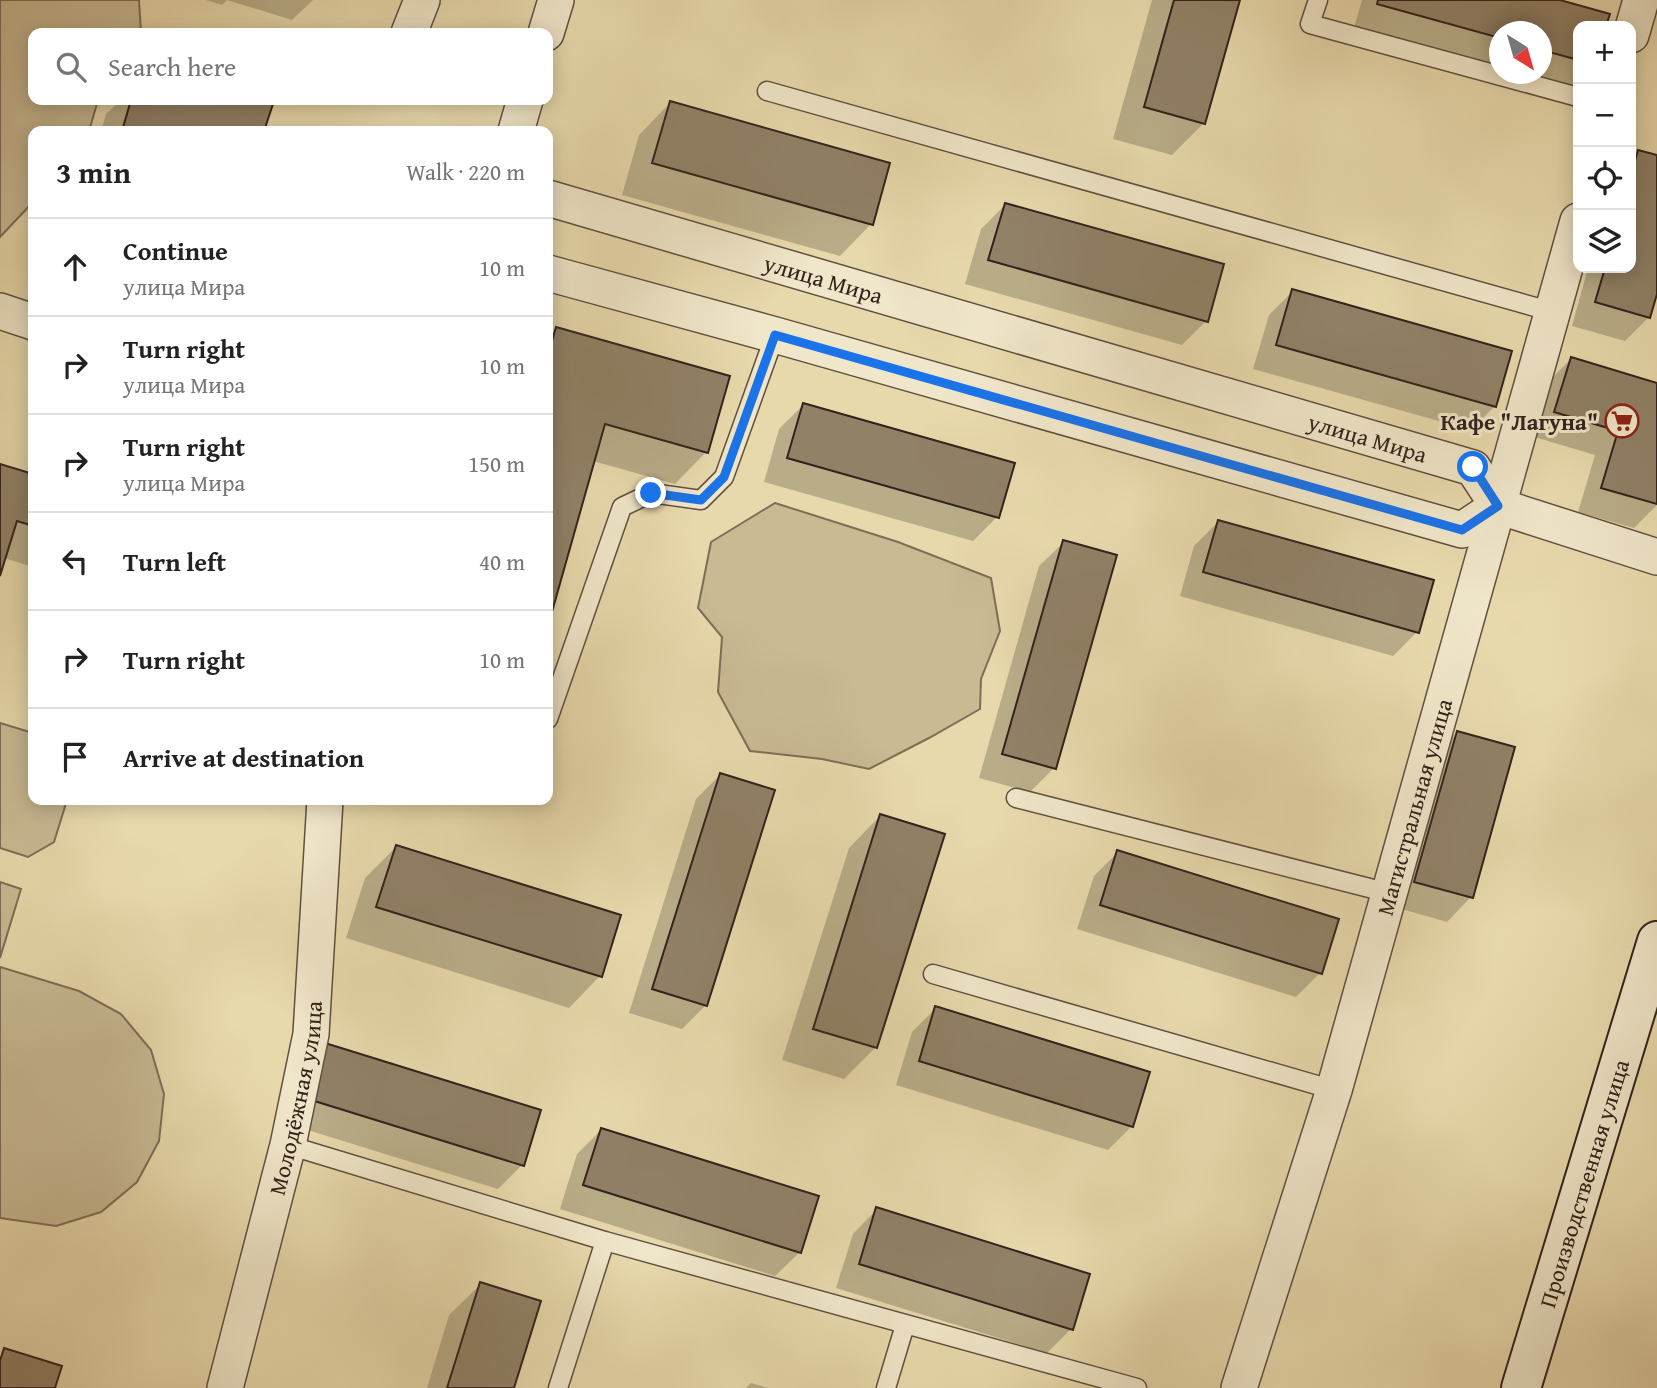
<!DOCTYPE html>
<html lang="en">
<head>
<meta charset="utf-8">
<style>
  body { margin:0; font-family:"Gentium Book Plus",serif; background:#f2f2f2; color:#222 }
  .controls { position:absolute; right:21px; top:21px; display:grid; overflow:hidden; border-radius:14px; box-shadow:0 4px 18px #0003 }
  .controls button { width:63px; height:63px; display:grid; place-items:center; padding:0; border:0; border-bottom:2px solid #e0e0e0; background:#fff; color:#222; font:35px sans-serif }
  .compass { position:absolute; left:1489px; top:21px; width:63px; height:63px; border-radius:50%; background:#fff; box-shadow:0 4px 18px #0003; rotate:143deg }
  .stop { position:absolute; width:21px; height:21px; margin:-16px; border:5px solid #1a73e8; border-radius:50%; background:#fff }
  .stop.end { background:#1a73e8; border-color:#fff; box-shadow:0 2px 7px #0008 }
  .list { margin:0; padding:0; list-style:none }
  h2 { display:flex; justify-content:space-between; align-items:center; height:91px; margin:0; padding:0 28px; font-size:30px }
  h2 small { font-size:23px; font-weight:400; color:#767676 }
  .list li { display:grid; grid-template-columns:46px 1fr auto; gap:21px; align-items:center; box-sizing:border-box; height:98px; padding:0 28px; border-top:2px solid #e0e0e0 }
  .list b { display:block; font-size:26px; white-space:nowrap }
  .list p { margin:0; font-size:23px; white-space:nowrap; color:#767676 }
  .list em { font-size:23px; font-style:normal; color:#767676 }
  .icon { flex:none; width:38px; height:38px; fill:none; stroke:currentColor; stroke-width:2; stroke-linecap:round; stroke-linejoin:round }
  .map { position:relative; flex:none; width:1657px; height:1388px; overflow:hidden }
  .search { position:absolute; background:#fff; box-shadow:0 4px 18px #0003; left:28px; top:28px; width:525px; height:77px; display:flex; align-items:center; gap:18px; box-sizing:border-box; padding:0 24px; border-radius:14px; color:#767676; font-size:26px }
  .panel { position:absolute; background:#fff; box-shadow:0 4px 18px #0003; left:28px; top:126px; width:525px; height:679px; border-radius:14px }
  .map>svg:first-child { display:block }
  .green { fill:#c9ba94; stroke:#7e6e58; stroke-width:2 }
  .shadow { fill:#0003 }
  .building { fill:#918167; stroke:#33221c; stroke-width:2 }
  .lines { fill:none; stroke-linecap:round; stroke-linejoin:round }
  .lane-casing { stroke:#605040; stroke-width:21 }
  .street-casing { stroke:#605040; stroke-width:38 }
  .secondary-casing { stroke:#33221c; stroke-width:42 }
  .lane { stroke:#f0e6c9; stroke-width:18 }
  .street { stroke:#f0e6c9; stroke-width:35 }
  .secondary { stroke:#f0e6c9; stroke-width:38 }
  .route { stroke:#1a73e8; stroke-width:9 }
  .labels { text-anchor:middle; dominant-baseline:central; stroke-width:6; stroke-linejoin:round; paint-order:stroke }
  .street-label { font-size:23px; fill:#33221c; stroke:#f0e6c9 }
  .poi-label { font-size:23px; font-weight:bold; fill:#33221c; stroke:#f0e6c9; text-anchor:end }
</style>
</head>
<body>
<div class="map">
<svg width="1657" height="1388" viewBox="0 0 1657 1388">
  <rect width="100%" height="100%" fill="#e8d9ac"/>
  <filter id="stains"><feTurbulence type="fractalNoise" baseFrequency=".00286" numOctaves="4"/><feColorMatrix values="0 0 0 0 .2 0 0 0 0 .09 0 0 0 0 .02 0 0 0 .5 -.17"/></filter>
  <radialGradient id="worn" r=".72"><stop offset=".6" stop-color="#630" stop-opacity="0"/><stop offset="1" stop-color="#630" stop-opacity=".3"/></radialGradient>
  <!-- green -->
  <path class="green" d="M0 0H139L141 33H33V100H98L89 131H33V202L0 237Z
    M775 503 898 542 991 578 1000 631 981 679 980 709 929 738 869 769 822 759 750 751 718 692 722 637 698 608 711 542Z
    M0 723 33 733V800H67L54 842 28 857 0 848Z
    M0 882 21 889 0 958Z
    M0 967 79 991 121 1014 151 1050 164 1094 159 1141 137 1182 101 1212 56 1226 0 1218Z"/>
  <!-- shadow -->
  <path class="shadow" d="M206 0H313L292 20 227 0 222 5Z
    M1152 0H1238L1203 124 1172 155 1113 139Z
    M1362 0H1554L1607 15 1604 26H1578V79L1569 88 1518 74H1542V32H1500V68L1354 28Z
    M121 100H264L271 102 262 131H101L106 114Z
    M670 103 871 224 840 256 622 195 639 135Z
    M1639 152 1657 157V288L1649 317 1625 341 1572 326 1588 268H1631V159Z
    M1005 205 1206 321 1182 345 965 284 981 229Z
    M1293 291 1495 406 1471 430 1253 369 1269 315Z
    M556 329 728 377 706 452 675 484 593 461 548 620V337Z
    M1571 359 1657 384V505L1634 528 1578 512 1595 455 1531 436 1547 383Z
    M803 405 997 517 973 541 764 482 779 429Z
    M0 466 33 476V567L4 558 0 570Z
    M1218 522 1417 632 1393 656 1180 596 1194 546Z
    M1064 542 1054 768 1030 792 979 778 1039 566Z
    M1457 733 1471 897 1447 922 1391 906 1433 757Z
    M720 775 706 1005 682 1029 629 1013 696 799Z
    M880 816 876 1047 844 1079 782 1060 849 848Z
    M396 847 600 976 569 1008 346 938 365 878Z
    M1118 852 1320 973 1296 997 1077 929 1094 876Z
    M936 1008 1132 1126 1108 1150 896 1085 912 1032Z
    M302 1069 522 1165 498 1189 285 1123Z
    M601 1130 800 1252 775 1276 560 1209 577 1154Z
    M877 1209 1071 1329 1047 1353 836 1288 853 1234Z
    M481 1284 512 1388H427L449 1315Z
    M751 1383 768 1388H746Z"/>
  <!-- building -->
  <path class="building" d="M1174 0H1240L1205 124 1144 107Z
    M1378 0H1560L1610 14 1606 26H1578V60L1542 50V32H1500V38L1377 4Z
    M131 100H269L274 101 264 131H122Z
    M670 101 890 163 873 225 652 163Z
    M1638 150 1657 155V294L1650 318 1595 302 1605 268H1631V175Z
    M1005 203 1224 264 1208 322 988 260Z
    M1292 289 1512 351 1496 407 1276 345Z
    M556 327 730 376 708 453 605 424 548 626V355Z
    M1571 357 1657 383V504L1601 488 1618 431 1554 412Z
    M803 403 1015 463 999 518 787 458Z
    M0 464 33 474V526L17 521 0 576Z
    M1218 520 1434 580 1419 633 1203 572Z
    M1063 540 1117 555 1056 769 1002 754Z
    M1457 731 1515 747 1473 898 1414 882Z
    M720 773 775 790 707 1006 652 989Z
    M880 814 945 834 877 1048 813 1029Z
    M396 845 621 915 602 977 376 907Z
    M1117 850 1339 919 1322 974 1100 905Z
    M935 1006 1150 1072 1133 1127 919 1061Z
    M325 1043 541 1110 524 1166 308 1099Z
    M601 1128 819 1196 801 1253 583 1185Z
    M876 1207 1090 1274 1073 1330 859 1264Z
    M480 1282 541 1301 514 1388H447Z
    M4 1348 62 1366 55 1388H0V1361Z"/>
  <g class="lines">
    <defs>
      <path id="lane" d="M1318 0 1310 24 1578 97
        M767 91 1553 312
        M548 719 622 507 651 493 701 500 724 477 775 335
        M1016 798 1389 893
        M933 974 1334 1090
        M288 1145 605 1241 1137 1388
        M558 1388 605 1241
        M886 1388 905 1325"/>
      <g id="street">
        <path d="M409 33 422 0"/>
        <path d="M546 33 556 0"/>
        <path d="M1631 35 1641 0"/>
        <path d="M516 131 525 100"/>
        <path id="s1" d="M548 198 1473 468 1498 506"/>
        <path d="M548 273 775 335 1462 530 1498 506"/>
        <path d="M0 311 33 322"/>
        <path d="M1498 506 1657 557"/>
        <path id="s2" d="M225 1388 288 1145 311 1034 325 800"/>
        <path id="s3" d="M1239 1388 1334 1090 1578 221"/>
      </g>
      <g id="secondary">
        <path id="s4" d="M1521 1388 1657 941"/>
      </g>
    </defs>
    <!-- lane casing -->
    <use href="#lane" class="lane-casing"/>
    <!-- street casing -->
    <use href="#street" class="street-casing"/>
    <!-- secondary casing -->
    <use href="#secondary" class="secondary-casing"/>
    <!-- lane -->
    <use href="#lane" class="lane"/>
    <!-- street -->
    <use href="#street" class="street"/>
    <!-- secondary -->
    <use href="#secondary" class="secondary"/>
  </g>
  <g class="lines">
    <!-- route -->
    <path class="route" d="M651 493 701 500 724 477 775 335 1462 530 1498 506 1473 467"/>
  </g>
  <!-- icons -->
  <defs>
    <symbol id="supermarket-ring" viewBox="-11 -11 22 22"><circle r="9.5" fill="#f0e6c9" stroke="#8f2418" stroke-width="1.5"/><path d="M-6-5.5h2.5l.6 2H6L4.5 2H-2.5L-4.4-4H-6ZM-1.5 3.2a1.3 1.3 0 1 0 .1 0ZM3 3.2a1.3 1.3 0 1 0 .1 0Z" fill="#8f2418"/></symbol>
  </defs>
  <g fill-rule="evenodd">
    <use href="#supermarket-ring" x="1603" y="402" width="38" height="38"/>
  </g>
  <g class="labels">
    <!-- street labels -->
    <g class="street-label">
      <text stroke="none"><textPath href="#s1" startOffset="287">улица Мира</textPath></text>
      <text stroke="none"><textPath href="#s1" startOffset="854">улица Мира</textPath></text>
      <text stroke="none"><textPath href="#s3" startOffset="607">Магистральная улица</textPath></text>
      <text stroke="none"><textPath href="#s2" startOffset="299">Молодёжная улица</textPath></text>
      <text stroke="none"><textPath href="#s4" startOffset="214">Производственная улица</textPath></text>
    </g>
    <!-- poi labels -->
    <g class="poi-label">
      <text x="1598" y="421">Кафе "Лагуна"</text>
    </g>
  </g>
  <rect width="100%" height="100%" filter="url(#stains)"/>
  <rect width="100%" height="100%" fill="url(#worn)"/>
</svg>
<div class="controls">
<button>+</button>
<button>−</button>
<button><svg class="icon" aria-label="locate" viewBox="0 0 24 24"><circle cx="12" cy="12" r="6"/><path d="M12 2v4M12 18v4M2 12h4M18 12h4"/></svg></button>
<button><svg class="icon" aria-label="layers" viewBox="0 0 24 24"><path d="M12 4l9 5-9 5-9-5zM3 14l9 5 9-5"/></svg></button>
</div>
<svg class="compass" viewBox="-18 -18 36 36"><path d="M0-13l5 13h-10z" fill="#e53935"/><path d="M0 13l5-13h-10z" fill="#767676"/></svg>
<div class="stop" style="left:1473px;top:467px"></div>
<div class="stop end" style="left:651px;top:493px"></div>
<div class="search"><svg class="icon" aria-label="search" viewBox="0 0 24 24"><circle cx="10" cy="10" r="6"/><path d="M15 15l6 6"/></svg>Search here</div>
<section class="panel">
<h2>3 min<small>Walk · 220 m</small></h2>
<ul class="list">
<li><svg class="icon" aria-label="ahead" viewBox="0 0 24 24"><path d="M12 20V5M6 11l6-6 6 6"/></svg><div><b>Continue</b><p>улица Мира</p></div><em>10 m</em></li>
<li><svg class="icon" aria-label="right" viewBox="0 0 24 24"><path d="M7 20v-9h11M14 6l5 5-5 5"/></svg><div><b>Turn right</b><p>улица Мира</p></div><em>10 m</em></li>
<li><svg class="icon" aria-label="right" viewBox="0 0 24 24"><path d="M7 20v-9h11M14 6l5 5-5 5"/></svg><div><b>Turn right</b><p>улица Мира</p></div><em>150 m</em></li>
<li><svg class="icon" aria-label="left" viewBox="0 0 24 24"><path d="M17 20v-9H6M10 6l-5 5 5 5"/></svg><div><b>Turn left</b></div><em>40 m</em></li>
<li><svg class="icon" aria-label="right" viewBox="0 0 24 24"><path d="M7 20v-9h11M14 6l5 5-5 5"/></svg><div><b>Turn right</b></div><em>10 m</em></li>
<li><svg class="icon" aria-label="arrive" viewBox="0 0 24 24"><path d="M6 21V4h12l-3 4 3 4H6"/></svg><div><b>Arrive at destination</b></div></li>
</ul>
</section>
</div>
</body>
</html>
